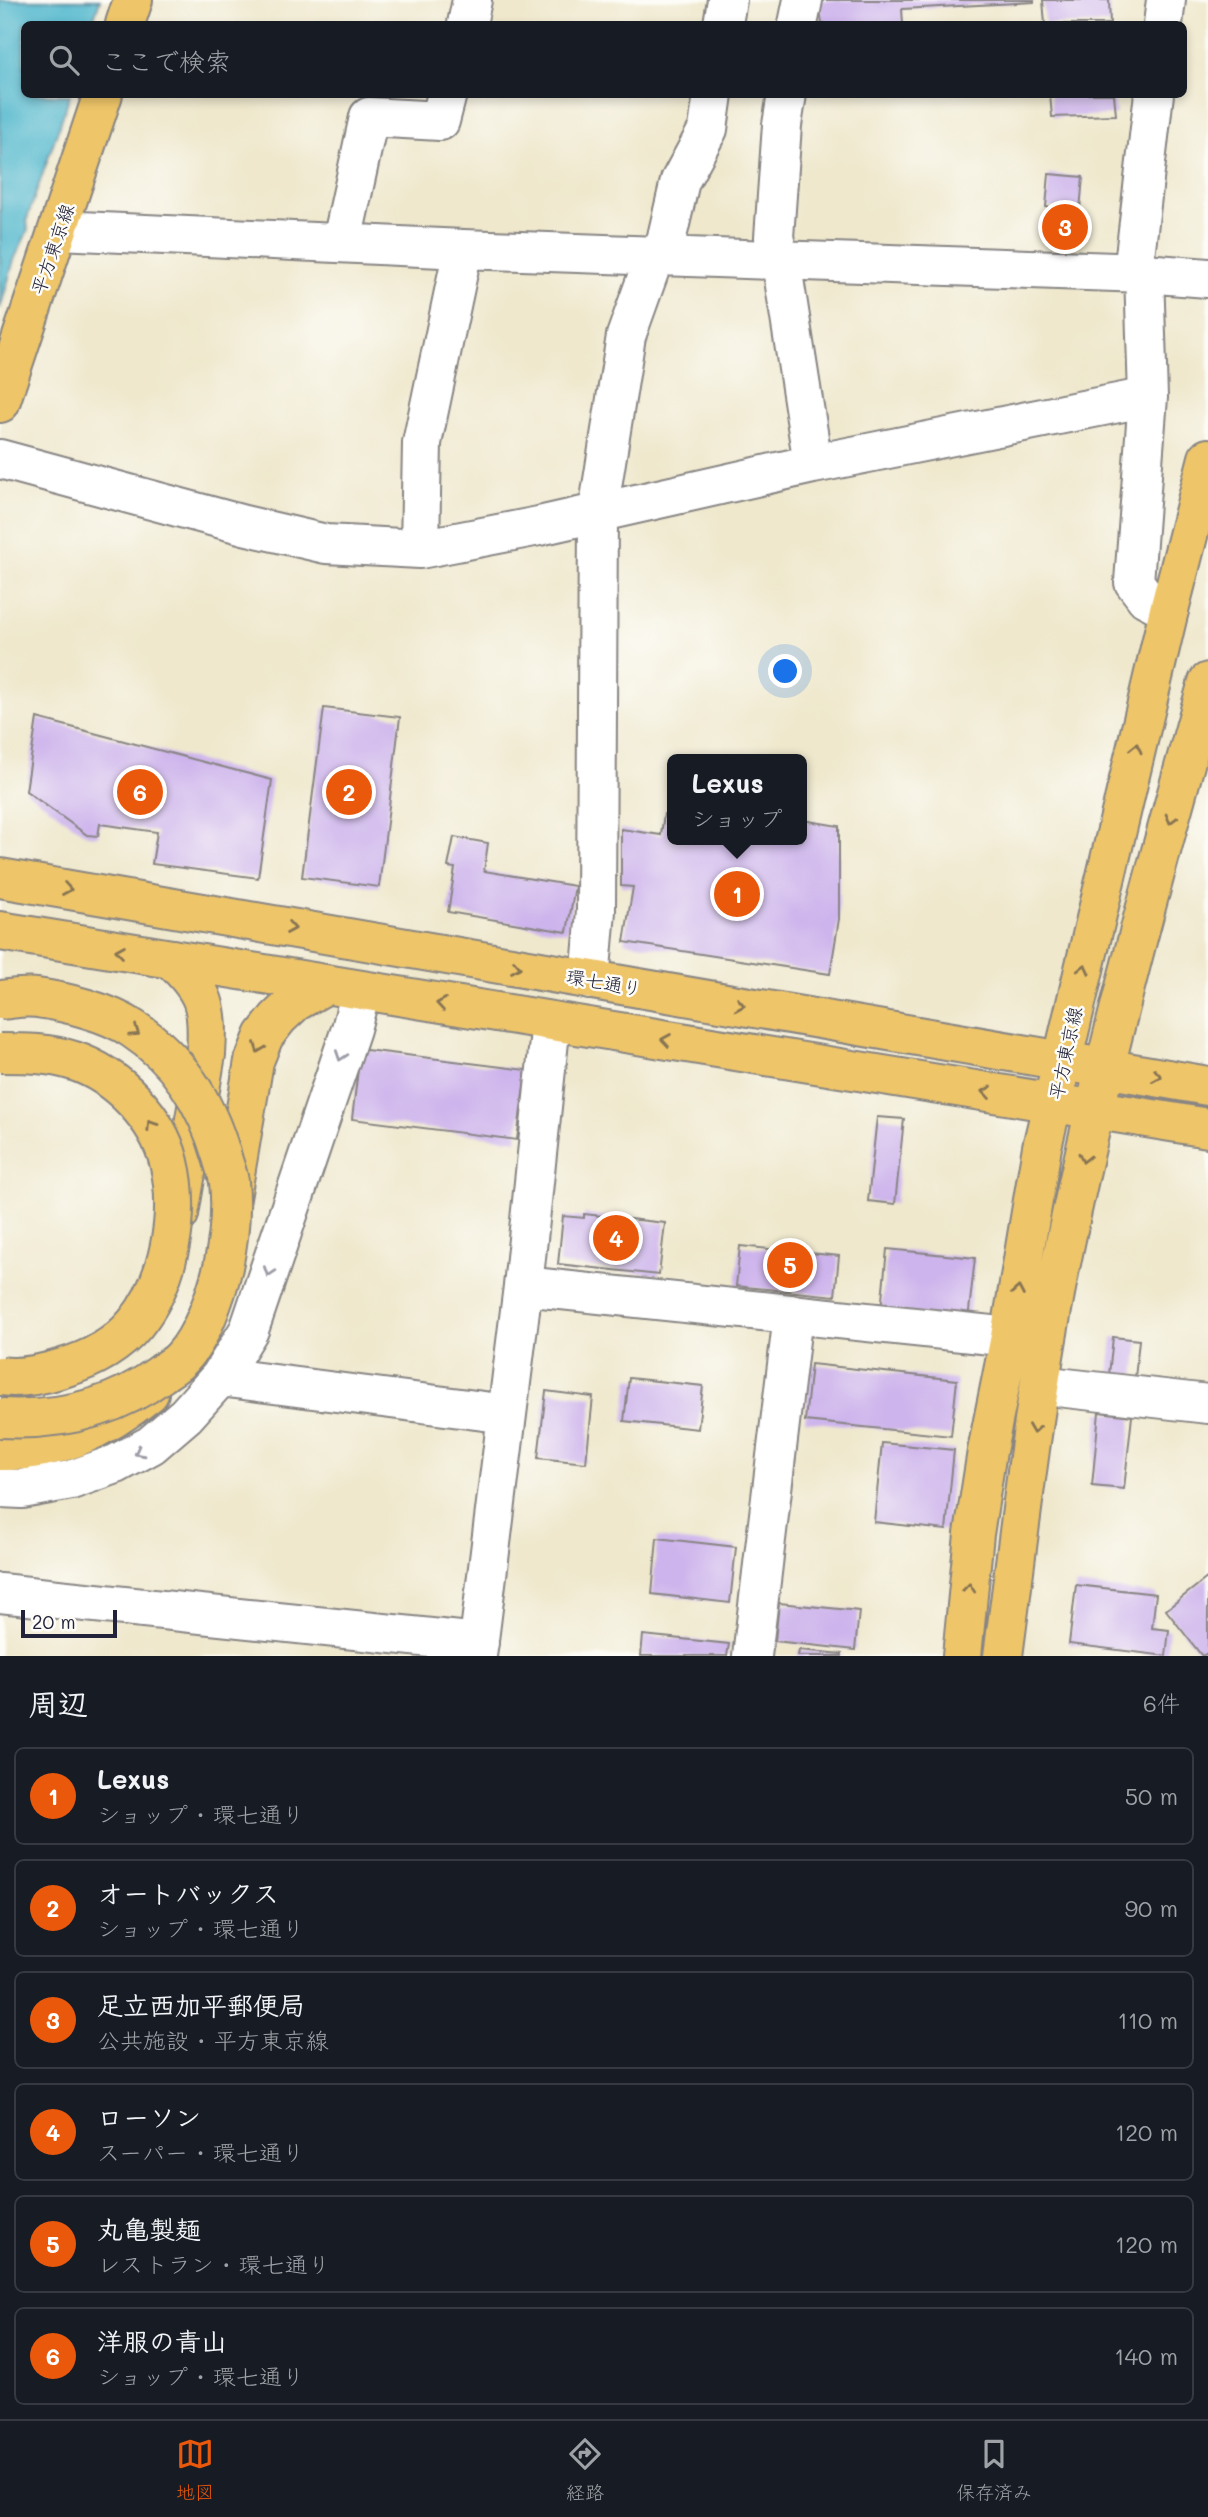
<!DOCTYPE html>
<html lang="ja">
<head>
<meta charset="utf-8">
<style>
  body { margin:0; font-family:Mali,"Klee One",sans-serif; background:#20242c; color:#f1f3f6 }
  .scale { position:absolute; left:21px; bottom:18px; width:96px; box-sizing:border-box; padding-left:7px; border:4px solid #22223b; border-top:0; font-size:19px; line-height:24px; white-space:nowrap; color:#22223b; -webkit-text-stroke:5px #fdfcf7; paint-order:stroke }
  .you { position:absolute; left:786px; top:672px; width:24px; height:24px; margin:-18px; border:5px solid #fff; border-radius:50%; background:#1a73e8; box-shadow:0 0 0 10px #1a73e833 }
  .badge { display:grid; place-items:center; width:46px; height:46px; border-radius:50%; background:#ea580c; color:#fff; font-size:23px; font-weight:700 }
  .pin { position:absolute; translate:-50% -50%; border:4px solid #fff; box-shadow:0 2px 7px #0006 }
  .popup { position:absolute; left:667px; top:754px; width:140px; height:91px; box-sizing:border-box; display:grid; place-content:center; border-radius:10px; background:#171b24; filter:drop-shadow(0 2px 5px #0005); font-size:23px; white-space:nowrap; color:#9ea1a6 }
  .popup b { font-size:26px; color:#f1f3f6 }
  .popup::after { content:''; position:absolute; left:50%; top:100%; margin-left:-14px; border:14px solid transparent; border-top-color:#171b24 }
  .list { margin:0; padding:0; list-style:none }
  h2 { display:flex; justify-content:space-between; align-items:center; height:91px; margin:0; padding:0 28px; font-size:30px }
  h2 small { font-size:23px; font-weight:400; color:#9ea1a6 }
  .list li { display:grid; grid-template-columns:46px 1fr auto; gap:21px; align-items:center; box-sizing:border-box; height:98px; margin:0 14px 14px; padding:0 14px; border:2px solid #363941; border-radius:10px }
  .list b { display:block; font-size:26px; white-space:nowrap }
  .list p { margin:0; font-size:23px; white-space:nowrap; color:#9ea1a6 }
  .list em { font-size:23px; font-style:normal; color:#9ea1a6 }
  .icon { flex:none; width:38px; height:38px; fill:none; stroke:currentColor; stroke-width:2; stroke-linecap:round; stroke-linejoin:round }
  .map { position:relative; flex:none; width:1208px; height:1656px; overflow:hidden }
  .search { position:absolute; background:#171b24; box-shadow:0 4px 10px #0003; left:21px; right:21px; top:21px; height:77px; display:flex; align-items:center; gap:18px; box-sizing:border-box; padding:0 24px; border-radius:10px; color:#9ea1a6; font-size:26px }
  .sheet { height:763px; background:#171b24 }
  nav { display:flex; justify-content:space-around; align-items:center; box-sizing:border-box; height:98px; border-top:2px solid #363941; background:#171b24; font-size:19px; color:#9ea1a6 }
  nav a { display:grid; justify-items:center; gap:4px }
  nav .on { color:#ea580c }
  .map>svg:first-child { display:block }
  .water { fill:#4eb6cc; stroke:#386c84; stroke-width:2 }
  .building { fill:#cdb4ec }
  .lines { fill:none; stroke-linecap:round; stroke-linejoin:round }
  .minor-casing { stroke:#888584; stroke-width:42 }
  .major-casing { stroke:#888584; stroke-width:42 }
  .highway-casing { stroke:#888584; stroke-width:42 }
  .minor { stroke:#fff; stroke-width:38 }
  .major { stroke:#eec569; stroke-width:38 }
  .highway { stroke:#eec569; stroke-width:38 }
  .highway-bridge-casing { stroke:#888584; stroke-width:42; stroke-linecap:butt }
  .highway-bridge { stroke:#eec569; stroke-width:38 }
  .oneway { stroke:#887452 }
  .oneway2 { stroke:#9c9ca7 }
  .labels { text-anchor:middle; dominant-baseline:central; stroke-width:5; stroke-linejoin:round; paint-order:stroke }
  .street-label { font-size:19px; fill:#22223b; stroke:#fdfcf7 }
</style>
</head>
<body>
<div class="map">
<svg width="1208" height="1656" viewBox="0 0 1208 1656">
  <rect width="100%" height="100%" fill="#fdfcf7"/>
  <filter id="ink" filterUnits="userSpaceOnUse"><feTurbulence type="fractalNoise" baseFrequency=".0143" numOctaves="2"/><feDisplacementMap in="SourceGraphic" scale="14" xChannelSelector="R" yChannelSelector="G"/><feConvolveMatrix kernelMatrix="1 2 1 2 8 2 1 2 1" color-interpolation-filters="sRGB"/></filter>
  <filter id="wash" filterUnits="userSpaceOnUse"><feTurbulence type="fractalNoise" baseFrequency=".00686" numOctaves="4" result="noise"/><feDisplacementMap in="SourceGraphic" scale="28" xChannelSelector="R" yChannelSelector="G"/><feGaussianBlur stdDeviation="1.57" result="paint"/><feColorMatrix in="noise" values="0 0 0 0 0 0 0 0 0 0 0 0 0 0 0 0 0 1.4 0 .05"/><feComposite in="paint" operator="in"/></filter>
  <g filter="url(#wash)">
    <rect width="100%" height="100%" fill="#efe8cd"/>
    <!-- water -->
    <path class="water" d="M0 0H100L92 24H24V94L70 95 27 219 28 230 14 260 0 309Z"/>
    <g id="blocks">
      <!-- building -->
      <path class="building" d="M819 0H1034V2L902 9 903 24H822Z
        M1043 0H1109L1110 24H1045Z
        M1050 94H1114L1116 115 1052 117Z
        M1049 174 1083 177 1077 242 1052 240 1054 208 1046 207Z
        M324 708 400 717 379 887 302 877Z
        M37 718 272 780 258 878 152 864 157 832 100 824 98 836 87 835 26 791Z
        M664 814 672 815V840H802V820L839 826V919L830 974 624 942 633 887 621 886V829L661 835Z
        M454 837 488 843 484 871 575 886 567 932 448 912 455 868 448 867Z
        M366 1050 526 1070 517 1140 352 1119 360 1053Z
        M877 1117 904 1119 895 1204 868 1201Z
        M584 1214 665 1223 659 1275 558 1264 563 1216 584 1218Z
        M740 1246 839 1256 835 1296 736 1286Z
        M887 1249 975 1258 968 1320 881 1310Z
        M1113 1337 1139 1340 1135 1378 1109 1375Z
        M811 1364 957 1380 951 1436 805 1421Z
        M629 1378 703 1386 698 1429 624 1421Z
        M546 1391 593 1397 586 1463 538 1458Z
        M1099 1412 1132 1416 1124 1489 1092 1486Z
        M882 1443 954 1450 946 1530 874 1522Z
        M657 1538 736 1547 730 1603 652 1594Z
        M1208 1577V1653L1202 1656 1166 1610Z
        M1076 1585 1156 1594 1152 1628 1169 1630 1166 1656 1069 1644Z
        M779 1603 859 1611 855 1650 775 1641Z
        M643 1635 729 1644 727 1656H641Z
        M799 1650 842 1654V1656H798Z"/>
    </g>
  </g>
  <g filter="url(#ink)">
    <use href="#blocks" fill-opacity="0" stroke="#888584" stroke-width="2"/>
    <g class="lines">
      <defs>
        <path id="minor" d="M467 24 472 0
          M723 24 727 0
          M798 24 803 0
          M1163 24 1166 0
          M787 94 782 125 774 237 784 279 813 464
          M59 230 463 249 1144 273 1208 278
          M342 241 369 117 440 121 447 94
          M663 254 680 181 708 129 713 94
          M1133 273 1154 94
          M1144 273 1148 397 1134 582 1146 598 1169 610
          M0 459 244 525 326 544 420 549 539 526 813 464 1148 397
          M420 549 422 443 463 249
          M590 980 596 911 598 512 626 336 655 255
          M523 1286 1010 1337
          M220 1377 507 1414
          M1040 1385 1208 1404
          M0 1488 22 1489 71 1480 116 1464 151 1445 186 1415 220 1377 249 1330 351 1029 361 991
          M0 1593 479 1643
          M477 1656 523 1286 551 1022
          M752 1656 793 1315"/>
        <path id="major" d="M125 24 133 0
          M0 403 103 94
          M0 878 1208 1086
          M0 931 1208 1128
          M962 1656 974 1534 987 1451 1010 1337 1042 1147 1169 610 1208 458
          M1003 1656C1020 1528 1034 1399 1059 1273 1099 1074 1153 877 1208 682"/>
        <path id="highway" d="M171 959C206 992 209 1007 206 1054L179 1214
          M231 1198 254 1061 264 1036 278 1018 295 1002 325 985
          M0 1451C57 1453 106 1428 149 1393"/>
      </defs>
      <!-- minor casing -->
      <use href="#minor" class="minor-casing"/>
      <!-- major casing -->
      <use href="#major" class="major-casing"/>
      <!-- highway casing -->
      <use href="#highway" class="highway-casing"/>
      <!-- minor -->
      <use href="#minor" class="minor"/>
      <!-- major -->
      <use href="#major" class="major"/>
      <!-- highway -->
      <use href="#highway" class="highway"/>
      <defs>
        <path id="highway-bridge" d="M0 1000C12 999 25 996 37 998 66 1002 108 1012 133 1029 179 1059 207 1105 222 1157 224 1165 228 1174 229 1182 232 1210 229 1239 223 1267 216 1295 202 1337 182 1358 176 1365 167 1369 161 1374 114 1409 57 1421 0 1418
          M0 1053C25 1053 50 1053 74 1061 117 1075 158 1118 169 1162 182 1214 169 1283 135 1324 116 1347 90 1360 63 1368 44 1374 20 1379 0 1376"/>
      </defs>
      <!-- highway-bridge casing -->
      <use href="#highway-bridge" class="highway-bridge-casing"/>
      <!-- highway-bridge -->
      <use href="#highway-bridge" class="highway-bridge"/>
    </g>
    <!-- one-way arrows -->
    <defs><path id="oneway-chevron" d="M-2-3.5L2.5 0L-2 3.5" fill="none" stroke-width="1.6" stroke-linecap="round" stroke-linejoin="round" transform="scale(1.75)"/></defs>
    <g class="oneway">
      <use href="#oneway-chevron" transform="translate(1136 748) rotate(-77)"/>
      <use href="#oneway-chevron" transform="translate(1171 819) rotate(105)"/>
      <use href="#oneway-chevron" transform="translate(67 889) rotate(10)"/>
      <use href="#oneway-chevron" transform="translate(291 928) rotate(10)"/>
      <use href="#oneway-chevron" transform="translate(120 951) rotate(-171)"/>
      <use href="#oneway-chevron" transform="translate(516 967) rotate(10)"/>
      <use href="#oneway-chevron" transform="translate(1084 969) rotate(-77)"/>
      <use href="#oneway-chevron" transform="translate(441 1004) rotate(-171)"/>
      <use href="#oneway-chevron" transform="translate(740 1005) rotate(10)"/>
      <use href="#oneway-chevron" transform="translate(135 1032) rotate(34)"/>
      <use href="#oneway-chevron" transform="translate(666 1040) rotate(-171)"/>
      <use href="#oneway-chevron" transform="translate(259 1048) rotate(111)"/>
      <use href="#oneway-chevron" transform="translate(1157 1076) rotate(10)"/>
      <use href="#oneway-chevron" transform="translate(987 1092) rotate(-171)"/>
      <use href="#oneway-chevron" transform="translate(151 1125) rotate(-123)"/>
      <use href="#oneway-chevron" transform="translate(1084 1158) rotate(103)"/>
      <use href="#oneway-chevron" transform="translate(1018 1291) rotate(-80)"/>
      <use href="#oneway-chevron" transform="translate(1034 1429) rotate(98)"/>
      <use href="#oneway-chevron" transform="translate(969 1588) rotate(-84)"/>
    </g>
    <g class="oneway2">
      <use href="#oneway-chevron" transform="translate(341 1056) rotate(109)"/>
      <use href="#oneway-chevron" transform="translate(269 1272) rotate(109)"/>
      <use href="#oneway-chevron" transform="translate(139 1452) rotate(152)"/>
    </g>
  </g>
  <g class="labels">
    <!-- street labels -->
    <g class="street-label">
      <text transform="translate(52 249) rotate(-71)">平方東京線</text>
      <text transform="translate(604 982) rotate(10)">環七通り</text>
      <text transform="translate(1065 1053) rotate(-78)">平方東京線</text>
    </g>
  </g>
</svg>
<div class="scale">20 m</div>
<div class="you"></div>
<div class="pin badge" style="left:737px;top:894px">1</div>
<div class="popup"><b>Lexus</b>ショップ</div>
<div class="pin badge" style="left:349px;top:792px">2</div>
<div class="pin badge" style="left:1065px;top:227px">3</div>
<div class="pin badge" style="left:616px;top:1238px">4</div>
<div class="pin badge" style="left:790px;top:1265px">5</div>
<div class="pin badge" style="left:140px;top:792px">6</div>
<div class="search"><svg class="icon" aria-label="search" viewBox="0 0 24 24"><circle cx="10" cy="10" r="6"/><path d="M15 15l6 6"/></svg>ここで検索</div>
</div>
<section class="sheet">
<h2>周辺<small>6件</small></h2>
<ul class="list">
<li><span class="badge">1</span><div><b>Lexus</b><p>ショップ · 環七通り</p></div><em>50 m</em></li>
<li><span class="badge">2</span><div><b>オートバックス</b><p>ショップ · 環七通り</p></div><em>90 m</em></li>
<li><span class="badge">3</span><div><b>足立西加平郵便局</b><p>公共施設 · 平方東京線</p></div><em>110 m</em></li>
<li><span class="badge">4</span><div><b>ローソン</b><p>スーパー · 環七通り</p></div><em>120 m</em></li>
<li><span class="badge">5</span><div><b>丸亀製麺</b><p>レストラン · 環七通り</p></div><em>120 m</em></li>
<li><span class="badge">6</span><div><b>洋服の青山</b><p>ショップ · 環七通り</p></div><em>140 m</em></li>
</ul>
</section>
<nav>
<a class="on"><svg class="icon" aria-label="map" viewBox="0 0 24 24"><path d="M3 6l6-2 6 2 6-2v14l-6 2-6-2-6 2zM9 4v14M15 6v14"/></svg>地図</a>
<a><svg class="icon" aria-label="directions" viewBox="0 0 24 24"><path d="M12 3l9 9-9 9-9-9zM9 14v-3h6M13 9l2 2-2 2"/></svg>経路</a>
<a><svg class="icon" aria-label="saved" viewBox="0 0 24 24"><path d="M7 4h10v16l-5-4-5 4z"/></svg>保存済み</a>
</nav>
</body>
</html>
